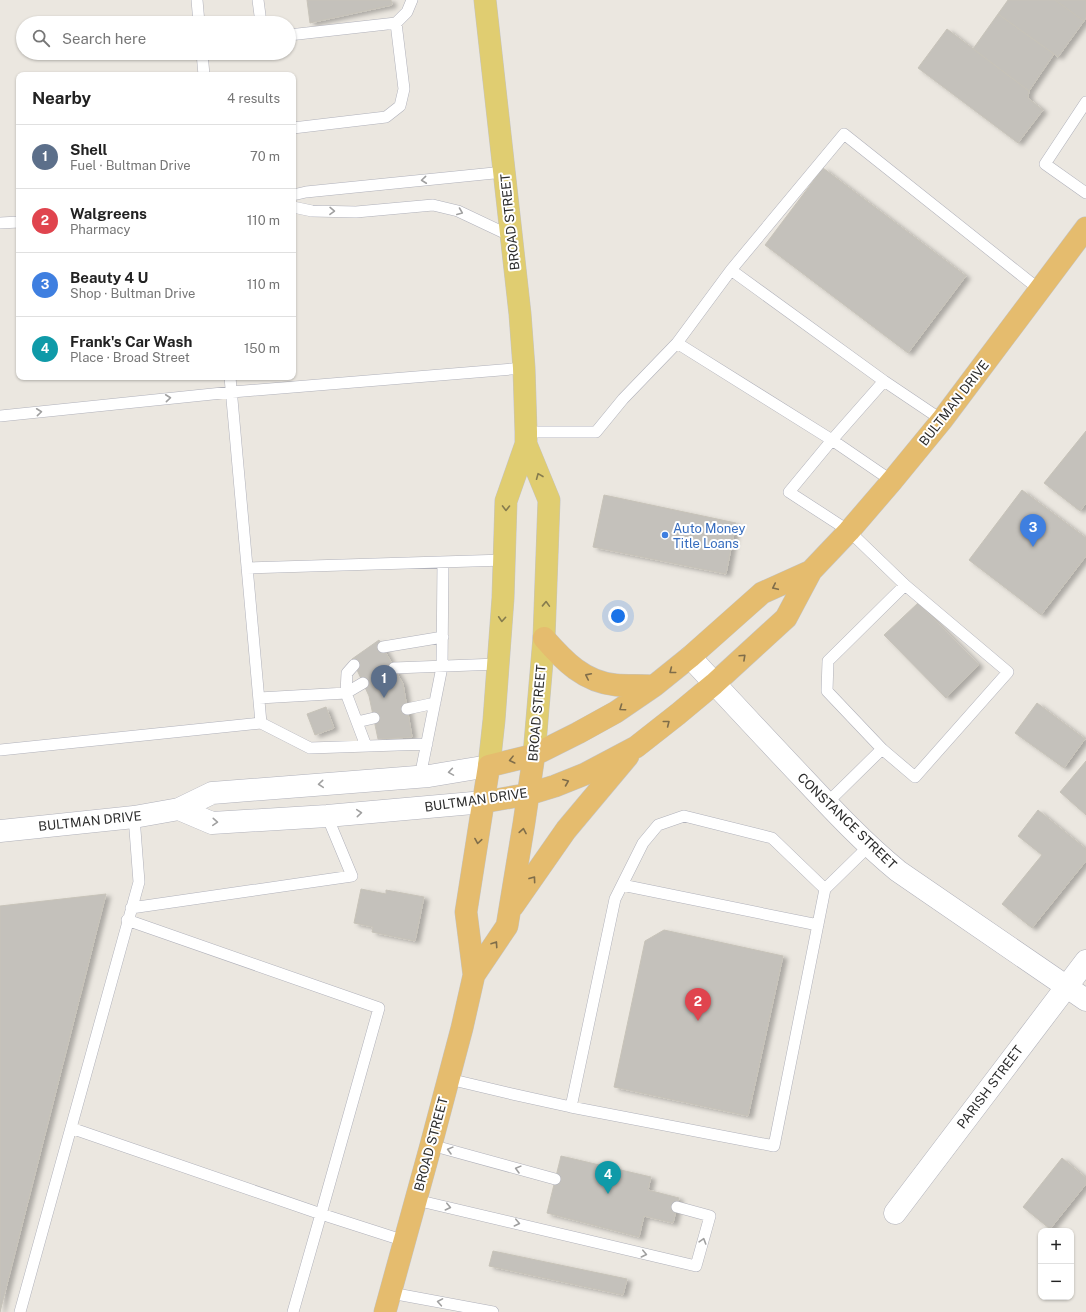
<!DOCTYPE html>
<html lang="en">
<head>
<meta charset="utf-8">
<style>
  body { margin:0; font-family:"Public Sans",sans-serif; background:#f6f6f6; color:#222 }
  .controls { position:absolute; right:12px; bottom:12px; display:grid; overflow:hidden; border-radius:8px; box-shadow:0 1px 3px #0004 }
  .controls button { width:36px; height:36px; display:grid; place-items:center; padding:0; border:0; border-bottom:1px solid #e0e0e0; background:#fff; color:#222; font:20px sans-serif }
  .you { position:absolute; left:618px; top:616px; width:14px; height:14px; margin:-10px; border:3px solid #fff; border-radius:50%; background:#1a73e8; box-shadow:0 0 0 6px #1a73e833 }
  .badge { display:grid; place-items:center; width:26px; height:26px; border-radius:50%; background:#5566e4; color:#fff; font-size:13px; font-weight:700 }
  .pin { position:absolute; translate:-50% -33px; filter:drop-shadow(0 1px 2px #0008) }
  .pin::after { content:''; position:absolute; top:21px; width:14px; height:12px; background:inherit; clip-path:polygon(0 0,100% 0,50% 100%) }
  .list { margin:0; padding:0; list-style:none }
  h2 { display:flex; justify-content:space-between; align-items:center; height:52px; margin:0; padding:0 16px; font-size:17px }
  h2 small { font-size:13px; font-weight:400; color:#767676 }
  .list li { display:grid; grid-template-columns:26px 1fr auto; gap:12px; align-items:center; box-sizing:border-box; height:64px; padding:0 16px; border-top:1px solid #e0e0e0 }
  .list b { display:block; font-size:15px; white-space:nowrap }
  .list p { margin:0; font-size:13px; white-space:nowrap; color:#767676 }
  .list em { font-size:13px; font-style:normal; color:#767676 }
  .icon { flex:none; width:22px; height:22px; fill:none; stroke:currentColor; stroke-width:2; stroke-linecap:round; stroke-linejoin:round }
  .map { position:relative; flex:none; width:1086px; height:1312px; overflow:hidden }
  .search { position:absolute; background:#fff; box-shadow:0 1px 3px #0004; left:16px; top:16px; width:280px; height:44px; display:flex; align-items:center; gap:10px; box-sizing:border-box; padding:0 14px; border-radius:22px; color:#767676; font-size:15px }
  .panel { position:absolute; background:#fff; box-shadow:0 1px 3px #0004; left:16px; top:72px; width:280px; height:308px; border-radius:8px }
  .map>svg:first-child { display:block }
  .building { fill:#c4c1bb; stroke:#c7c3b9; filter:url(#shadow) }
  .lines { fill:none; stroke-linecap:round; stroke-linejoin:round }
  .service-casing { stroke:#b0b1ba; stroke-width:12 }
  .minor-casing { stroke:#b0b1ba; stroke-width:23 }
  .tertiary-casing { stroke:#b0b1ba; stroke-width:23 }
  .primary-casing { stroke:#c4c4c4; stroke-width:23 }
  .trunk-casing { stroke:#c4c4c4; stroke-width:23 }
  .service { stroke:#fff; stroke-width:11 }
  .minor { stroke:#fff; stroke-width:22 }
  .tertiary { stroke:#fff; stroke-width:22 }
  .primary { stroke:#e0cd71; stroke-width:22 }
  .trunk { stroke:#e5bc6e; stroke-width:22 }
  .oneway { stroke:#a0a0a0 }
  .oneway2 { stroke:#867c4e }
  .oneway3 { stroke:#7f6d4a }
  .shop-dot { fill:#3f7fe0; stroke:#fff; stroke-width:1.5 }
  .labels { text-anchor:middle; dominant-baseline:central; stroke-width:4; stroke-linejoin:round; paint-order:stroke }
  .street-label { font-size:13px; fill:#2c2c2c; stroke:#fff }
  .shop-label { font-size:13px; fill:#366cbe; stroke:#fff; text-anchor:start }
</style>
</head>
<body>
<div class="map">
<svg width="1086" height="1312" viewBox="0 0 1086 1312">
  <defs>
    <filter id="shadow"><feDropShadow dx="4.5" dy="2.5" stdDeviation="2" flood-color="#0004"/></filter>
  </defs>
  <rect width="100%" height="100%" fill="#ebe7e0"/>
  <!-- building -->
  <path class="building" d="M307 0H391L392 5 310 23Z
    M1008 0H1055L1084 21 1058 57 998 14Z
    M1055 0H1086V17L1084 21Z
    M998 14 1054 54 1029 91 973 49Z
    M947 29 1029 91 1028 98 1043 110 1018 143 918 68Z
    M823 168 966 276 908 353 765 245Z
    M1086 431V503L1080 511 1044 483Z
    M1022 490 1086 538V556L1041 615 969 560Z
    M604 495 736 523 726 574 593 547Z
    M918 603 979 665 946 698 884 635Z
    M379 640 403 684 412 737 378 739 369 696 352 659Z
    M1037 703 1085 739 1064 768 1015 733Z
    M326 707 334 728 315 735 307 714Z
    M1086 761V815L1060 792Z
    M1038 810 1086 849V861L1032 928 1002 904 1042 855 1018 836Z
    M361 889 386 894V890L424 897 415 941 372 932 373 927 354 923Z
    M106 894 0 1312V906Z
    M664 930 783 956 748 1116 614 1087 645 941Z
    M561 1156 651 1177 648 1190 679 1198 673 1223 644 1216 639 1237 547 1213Z
    M1062 1158 1086 1178V1184L1050 1229 1023 1207Z
    M493 1251 627 1279 623 1295 489 1266Z"/>
  <g class="lines">
    <defs>
      <path id="service" d="M197 0 199 23
        M258 0 261 23
        M289 35 396 23
        M202 53 204 75
        M1086 102 1045 164 1086 193
        M293 128 386 117 400 106 404 89 396 23 407 12 412 0
        M293 195 306 192 504 172
        M293 207 312 211 356 212 433 205 458 211 511 236
        M0 223 19 222
        M731 270 677 343 832 440 789 492 849 531 905 585 1008 672 915 777 882 749
        M230 377 261 723
        M884 381 832 440 892 481
        M0 416 232 392 524 368
        M942 420 884 381 731 270 844 134 1040 290
        M526 432H596L623 399 677 343
        M247 568 505 560
        M383 647 443 637
        M394 668 498 664
        M346 693 347 673 354 665
        M346 693 363 683
        M259 698 346 693 366 746
        M407 709 435 703
        M357 722 374 718
        M0 750 261 723 310 748 427 744
        M420 777 442 667 443 562
        M827 803 882 749 827 691 828 661 905 585
        M622 885 818 925
        M131 908 352 876 327 816
        M127 920 379 1008 321 1214 405 1241
        M449 1079 508 1093 571 1107 615 899 643 843 658 825 684 816 772 838 825 889 869 846
        M571 1107 774 1146 825 889
        M71 1128 321 1214 293 1312
        M431 1145 555 1179
        M416 1200 696 1266 710 1216 677 1207
        M391 1293 493 1312
        M20 1312 139 882 134 817"/>
      <path id="minor" d="M690 657C728 698 766 739 804 779 834 811 864 843 898 871L1086 1000
        M895 1213 1086 961"/>
      <path id="tertiary" d="M179 809 212 823 327 816 484 802
        M0 831 134 817 179 809 212 793 429 776 489 766"/>
      <path id="primary" d="M485 0 520 314 524 368 526 432V444L506 501 503 598 494 720 489 766
        M526 444 549 500 544 638 534 755"/>
      <path id="trunk" d="M544 638C564 661 584 682 616 685 628 686 641 685 654 686
        M484 802 529 794 555 786 585 774 636 747 678 714 714 684 786 618 811 571 849 531 892 481 942 420 1086 228
        M513 906 566 830 628 756
        M474 975 507 926 524 823 534 755
        M385 1312 431 1145 462 1028 474 975 466 912 489 766 534 755 578 733 616 712 654 686 690 657 762 593 811 571"/>
    </defs>
    <!-- service casing -->
    <use href="#service" class="service-casing"/>
    <!-- minor casing -->
    <use href="#minor" class="minor-casing"/>
    <!-- tertiary casing -->
    <use href="#tertiary" class="tertiary-casing"/>
    <!-- primary casing -->
    <use href="#primary" class="primary-casing"/>
    <!-- trunk casing -->
    <use href="#trunk" class="trunk-casing"/>
    <!-- service -->
    <use href="#service" class="service"/>
    <!-- minor -->
    <use href="#minor" class="minor"/>
    <!-- tertiary -->
    <use href="#tertiary" class="tertiary"/>
    <!-- primary -->
    <use href="#primary" class="primary"/>
    <!-- trunk -->
    <use href="#trunk" class="trunk"/>
  </g>
  <!-- one-way arrows -->
  <defs><path id="oneway-chevron" d="M-2-3.5L2.5 0L-2 3.5" fill="none" stroke-width="1.6" stroke-linecap="round" stroke-linejoin="round"/></defs>
  <g class="oneway">
    <use href="#oneway-chevron" transform="translate(424 180) rotate(174)"/>
    <use href="#oneway-chevron" transform="translate(332 211) rotate(1)"/>
    <use href="#oneway-chevron" transform="translate(460 212) rotate(22)"/>
    <use href="#oneway-chevron" transform="translate(168 398) rotate(-6)"/>
    <use href="#oneway-chevron" transform="translate(39 412) rotate(-6)"/>
    <use href="#oneway-chevron" transform="translate(451 772) rotate(171)"/>
    <use href="#oneway-chevron" transform="translate(321 784) rotate(175)"/>
    <use href="#oneway-chevron" transform="translate(359 813) rotate(-5)"/>
    <use href="#oneway-chevron" transform="translate(215 822) rotate(4)"/>
    <use href="#oneway-chevron" transform="translate(450 1150) rotate(-165)"/>
    <use href="#oneway-chevron" transform="translate(518 1169) rotate(-165)"/>
    <use href="#oneway-chevron" transform="translate(448 1207) rotate(13)"/>
    <use href="#oneway-chevron" transform="translate(517 1223) rotate(13)"/>
    <use href="#oneway-chevron" transform="translate(703 1241) rotate(-73)"/>
    <use href="#oneway-chevron" transform="translate(644 1254) rotate(13)"/>
    <use href="#oneway-chevron" transform="translate(440 1302) rotate(-170)"/>
  </g>
  <g class="oneway2">
    <use href="#oneway-chevron" transform="translate(539 476) rotate(-112)"/>
    <use href="#oneway-chevron" transform="translate(506 508) rotate(91)"/>
    <use href="#oneway-chevron" transform="translate(546 604) rotate(-88)"/>
    <use href="#oneway-chevron" transform="translate(502 619) rotate(94)"/>
  </g>
  <g class="oneway3">
    <use href="#oneway-chevron" transform="translate(775 587) rotate(155)"/>
    <use href="#oneway-chevron" transform="translate(743 657) rotate(-43)"/>
    <use href="#oneway-chevron" transform="translate(672 671) rotate(142)"/>
    <use href="#oneway-chevron" transform="translate(588 676) rotate(-154)"/>
    <use href="#oneway-chevron" transform="translate(622 708) rotate(145)"/>
    <use href="#oneway-chevron" transform="translate(667 723) rotate(-38)"/>
    <use href="#oneway-chevron" transform="translate(512 760) rotate(166)"/>
    <use href="#oneway-chevron" transform="translate(566 782) rotate(-22)"/>
    <use href="#oneway-chevron" transform="translate(523 831) rotate(-80)"/>
    <use href="#oneway-chevron" transform="translate(478 841) rotate(99)"/>
    <use href="#oneway-chevron" transform="translate(533 879) rotate(-54)"/>
    <use href="#oneway-chevron" transform="translate(495 944) rotate(-56)"/>
  </g>
  <!-- markers -->
  <circle class="shop-dot" cx="665" cy="535" r="4"/>
  <g class="labels">
    <!-- street labels -->
    <g class="street-label">
      <text transform="translate(510 222) rotate(-96)">BROAD STREET</text>
      <text transform="translate(954 403) rotate(-52)">BULTMAN DRIVE</text>
      <text transform="translate(537 713) rotate(-85)">BROAD STREET</text>
      <text transform="translate(476 800) rotate(-8)">BULTMAN DRIVE</text>
      <text transform="translate(90 821) rotate(-6)">BULTMAN DRIVE</text>
      <text transform="translate(847 821) rotate(44)">CONSTANCE STREET</text>
      <text transform="translate(990 1087) rotate(-53)">PARISH STREET</text>
      <text transform="translate(431 1144) rotate(-75)">BROAD STREET</text>
    </g>
    <!-- shop labels -->
    <g class="shop-label">
      <text x="673" y="528">Auto Money<tspan x="673" dy="15">Title Loans</tspan></text>
    </g>
  </g>
</svg>
<div class="controls">
<button>+</button>
<button>−</button>
</div>
<div class="you"></div>
<div class="pin badge" style="left:384px;top:698px;background:#5c6f8a">1</div>
<div class="pin badge" style="left:698px;top:1021px;background:#e0444e">2</div>
<div class="pin badge" style="left:1033px;top:547px;background:#3f7fe0">3</div>
<div class="pin badge" style="left:608px;top:1194px;background:#0f9aa8">4</div>
<div class="search"><svg class="icon" aria-label="search" viewBox="0 0 24 24"><circle cx="10" cy="10" r="6"/><path d="M15 15l6 6"/></svg>Search here</div>
<section class="panel">
<h2>Nearby<small>4 results</small></h2>
<ul class="list">
<li><span class="badge" style="background:#5c6f8a">1</span><div><b>Shell</b><p>Fuel · Bultman Drive</p></div><em>70 m</em></li>
<li><span class="badge" style="background:#e0444e">2</span><div><b>Walgreens</b><p>Pharmacy</p></div><em>110 m</em></li>
<li><span class="badge" style="background:#3f7fe0">3</span><div><b>Beauty 4 U</b><p>Shop · Bultman Drive</p></div><em>110 m</em></li>
<li><span class="badge" style="background:#0f9aa8">4</span><div><b>Frank's Car Wash</b><p>Place · Broad Street</p></div><em>150 m</em></li>
</ul>
</section>
</div>
</body>
</html>
